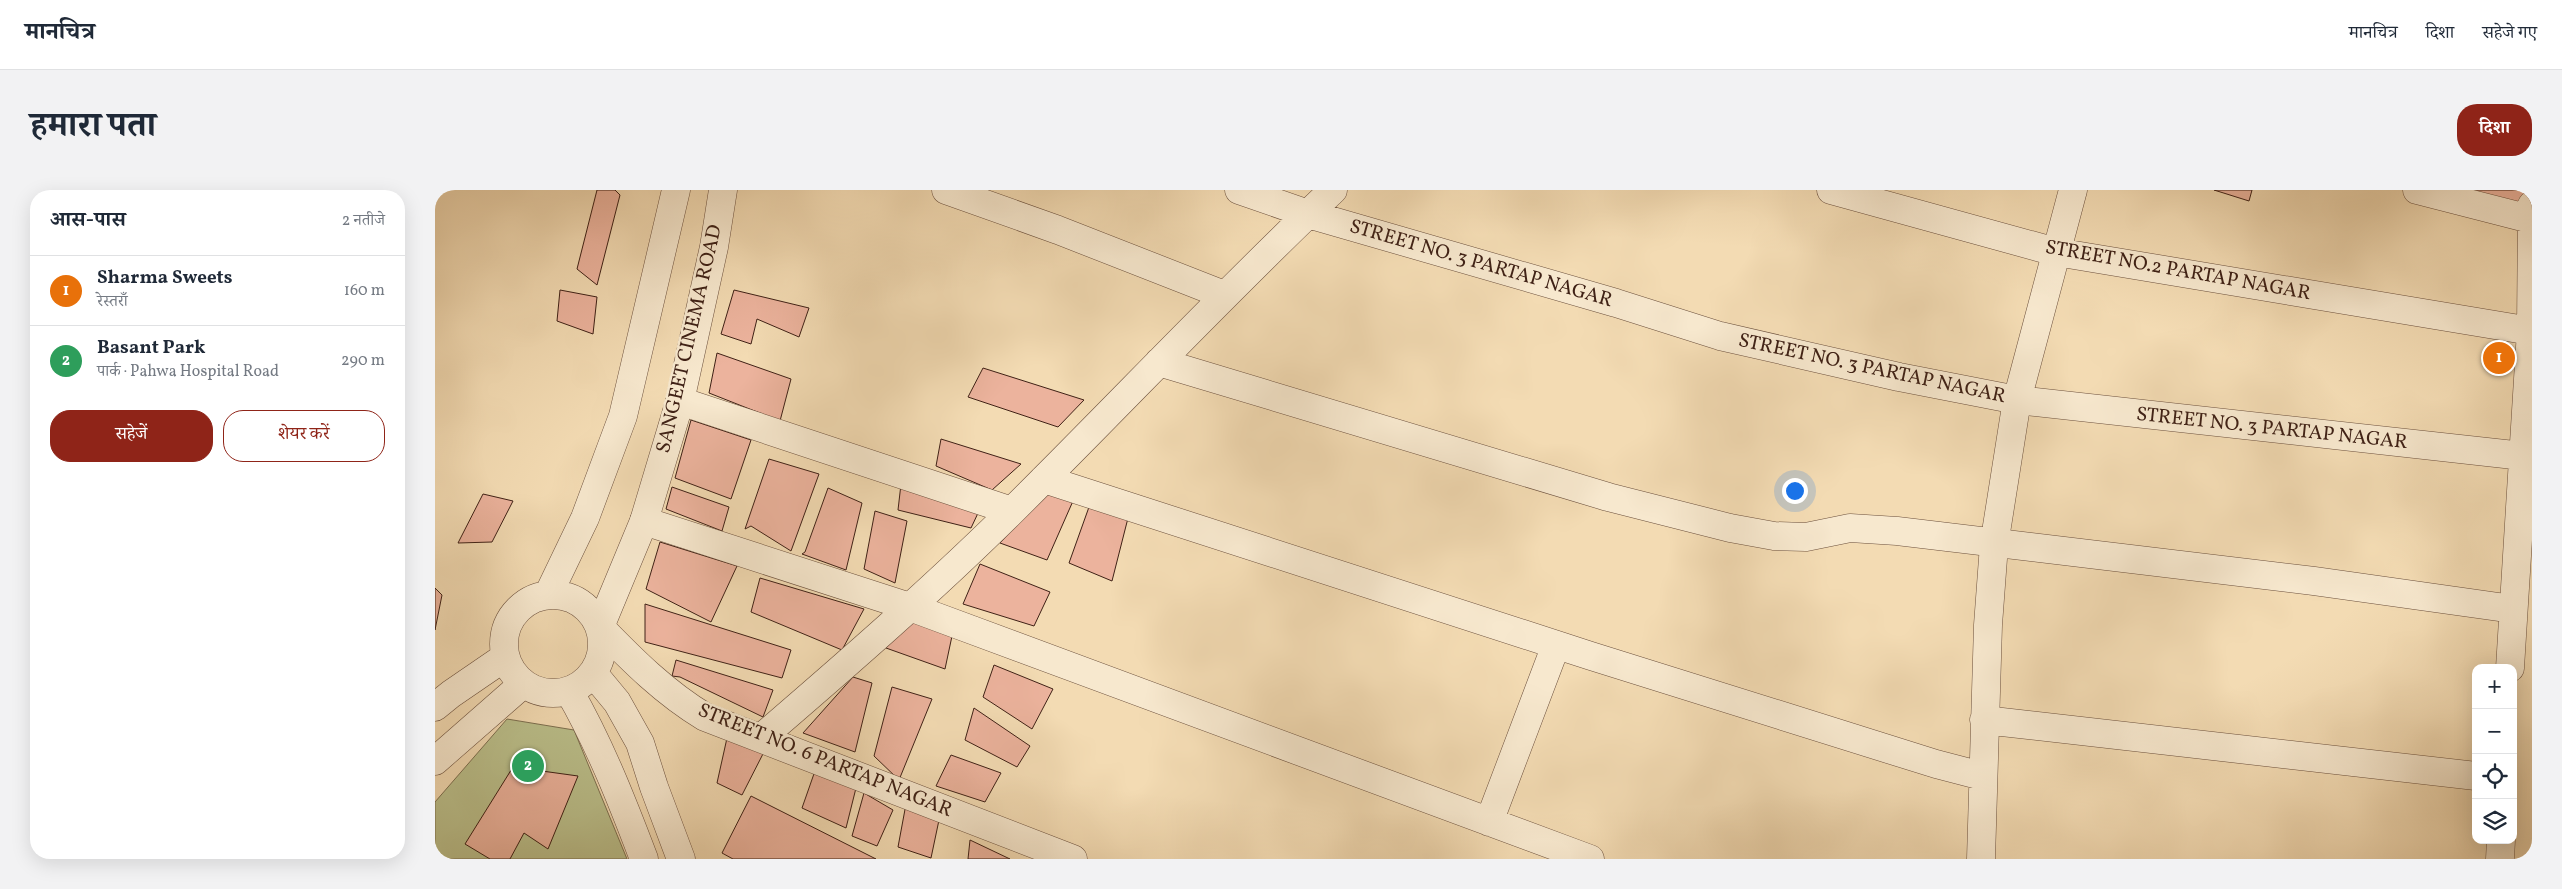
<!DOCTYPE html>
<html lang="hi">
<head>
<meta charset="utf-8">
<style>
  body { margin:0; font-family:Vollkorn,"Noto Serif Devanagari",serif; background:#f2f2f3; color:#1f2937 }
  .controls { position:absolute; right:15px; bottom:15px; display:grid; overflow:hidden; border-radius:10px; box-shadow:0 5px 20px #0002 }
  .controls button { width:45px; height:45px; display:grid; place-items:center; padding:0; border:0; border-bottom:1px solid #e0e1e3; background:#fff; color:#1f2937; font:25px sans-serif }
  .you { position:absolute; left:1359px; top:300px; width:18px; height:18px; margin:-12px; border:4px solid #fff; border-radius:50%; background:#1a73e8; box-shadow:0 0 0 8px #1a73e833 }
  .badge { display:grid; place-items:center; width:32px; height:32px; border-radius:50%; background:#8f2418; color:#fff; font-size:16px; font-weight:700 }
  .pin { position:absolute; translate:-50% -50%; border:2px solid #fff; box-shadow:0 1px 5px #0006 }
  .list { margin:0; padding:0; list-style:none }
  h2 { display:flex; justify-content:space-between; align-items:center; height:65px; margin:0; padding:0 20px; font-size:21px }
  h2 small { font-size:16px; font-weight:400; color:#747a83 }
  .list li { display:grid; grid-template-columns:32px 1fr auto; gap:15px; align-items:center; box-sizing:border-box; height:70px; padding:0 20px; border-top:1px solid #e0e1e3 }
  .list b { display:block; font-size:19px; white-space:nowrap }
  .list p { margin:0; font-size:16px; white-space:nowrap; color:#747a83 }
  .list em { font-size:16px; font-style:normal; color:#747a83 }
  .actions { display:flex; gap:10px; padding:15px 20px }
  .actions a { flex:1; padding:11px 0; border:1px solid #8f2418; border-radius:20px; text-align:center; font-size:18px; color:#8f2418 }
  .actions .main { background:#8f2418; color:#fff }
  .icon { flex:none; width:28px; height:28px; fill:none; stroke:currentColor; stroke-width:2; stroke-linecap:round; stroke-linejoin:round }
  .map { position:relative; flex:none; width:2097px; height:669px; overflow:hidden; border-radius:20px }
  header { display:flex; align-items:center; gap:30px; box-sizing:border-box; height:70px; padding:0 25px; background:#fff; border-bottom:1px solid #e0e1e3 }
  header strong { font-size:24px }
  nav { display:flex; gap:28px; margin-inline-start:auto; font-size:18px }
  .intro { display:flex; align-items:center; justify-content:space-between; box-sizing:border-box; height:120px; padding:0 30px }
  h1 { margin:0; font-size:35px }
  .button { padding:12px 22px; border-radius:20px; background:#8f2418; color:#fff; font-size:18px; font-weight:700 }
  main { display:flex; gap:30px; padding:0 30px }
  aside { flex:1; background:#fff; border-radius:20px; box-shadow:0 5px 20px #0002 }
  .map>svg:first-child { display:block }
  .green { fill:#bbc08c; stroke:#7d7051 }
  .building { fill:#ecb39d; stroke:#3f2116 }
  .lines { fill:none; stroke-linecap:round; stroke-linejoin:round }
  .minor-casing { stroke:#6c503d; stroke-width:29 }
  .tertiary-casing { stroke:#6c503d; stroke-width:29 }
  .minor { stroke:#f7e8ce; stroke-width:28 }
  .tertiary { stroke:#f7e8ce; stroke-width:28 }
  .labels { text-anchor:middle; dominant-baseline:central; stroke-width:5; stroke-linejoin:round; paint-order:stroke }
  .street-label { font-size:20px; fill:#3f2116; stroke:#f7e8ce }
</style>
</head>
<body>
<header>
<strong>मानचित्र</strong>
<nav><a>मानचित्र</a><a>दिशा</a><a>सहेजे गए</a></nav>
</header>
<div class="intro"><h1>हमारा पता</h1><a class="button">दिशा</a></div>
<main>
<aside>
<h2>आस-पास<small>2 नतीजे</small></h2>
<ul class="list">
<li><span class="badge" style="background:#e8710a">1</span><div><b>Sharma Sweets</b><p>रेस्तराँ</p></div><em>160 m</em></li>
<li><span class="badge" style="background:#2e9e5b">2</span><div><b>Basant Park</b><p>पार्क · Pahwa Hospital Road</p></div><em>290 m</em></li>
</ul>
<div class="actions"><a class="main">सहेजें</a><a>शेयर करें</a></div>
</aside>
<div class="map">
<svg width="2097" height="669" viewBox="0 0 2097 669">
  <rect width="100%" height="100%" fill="#f3dbb3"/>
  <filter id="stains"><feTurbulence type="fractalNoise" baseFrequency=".004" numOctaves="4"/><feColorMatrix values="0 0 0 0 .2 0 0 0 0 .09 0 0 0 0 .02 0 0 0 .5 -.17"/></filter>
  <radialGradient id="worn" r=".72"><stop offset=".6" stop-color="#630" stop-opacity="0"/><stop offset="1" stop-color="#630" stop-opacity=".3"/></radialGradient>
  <!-- green -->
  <path class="green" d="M72 529 139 540 192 669H0V612Z"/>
  <!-- building -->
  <path class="building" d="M162 0H180L185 5 162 95 142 79Z
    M1779 0H1817L1814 11Z
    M1997 0H2097L2095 29Z
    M125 100 162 107 158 144 122 131Z
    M299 100 374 118 364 147 322 129 316 154 286 144Z
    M282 163 356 189 345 231 274 203Z
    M548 178 649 210 623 237 533 207Z
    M256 230 316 250 296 309 240 288Z
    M506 249 586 274 557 300 501 276Z
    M334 269 384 284 356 361 316 336 310 339Z
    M466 294 544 321 536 338 463 320Z
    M237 297 294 317 287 341 231 319Z
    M393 298 427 313 411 380 367 364 370 362Z
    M611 301 638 311 612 370 565 353Z
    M48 304 78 311 57 352 23 353Z
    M654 317 693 328 677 391 634 373Z
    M440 321 472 331 460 393 429 379Z
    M225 352 302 376 276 432 211 399Z
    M545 374 615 402 599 436 528 414Z
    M325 388 429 419 407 460 316 422Z
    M0 398 7 405 0 440Z
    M210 414 356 460 347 488 210 452Z
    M475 430 517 446 510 479 451 458Z
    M241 470 338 500 328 527 245 487 237 486Z
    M559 475 618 499 597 539 548 507Z
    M418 487 437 493 420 562 368 543Z
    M457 497 497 509 464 590 439 566Z
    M539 518 595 556 582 577 530 550Z
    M292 548 331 558 307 605 282 593Z
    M516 565 566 583 550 612 501 596Z
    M78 577 143 586 113 659 89 643 75 669H55L30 654Z
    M381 578 421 598 411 638 367 618Z
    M429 603 458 620 442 656 417 646Z
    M316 606 441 669H298L287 663Z
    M471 614 504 630 496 668 463 657Z
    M535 650 575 669H533Z"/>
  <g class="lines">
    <defs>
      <path id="minor" d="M511 0 623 40 789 105
        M804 0 873 24 1181 113 1285 146 1464 187 1582 210 2088 266
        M1396 0 1621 62 2096 141
        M1982 0 2095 29
        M724 172 1173 307 1295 338 1339 346 1371 347 1415 338 1462 341 1879 391 2078 419
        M245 211 577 321
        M609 289 1156 466 1501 574 1547 586
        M209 331 475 417 1155 669
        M165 437C197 470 230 503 270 527L638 669
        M2075 478 2096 141 2097 15
        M1549 530 2041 586
        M326 548C412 474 497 400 577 321 685 214 788 104 898 0
        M1054 632 1121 455
        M1546 669 1553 435 1559 355 1582 210 1638 0
        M2065 669 2066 650"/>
      <path id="tertiary" d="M69 454a49 49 0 1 1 98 0a49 49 0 1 1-98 0Z
        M113 405 150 328 188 226 241 0
        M165 437 209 331 245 211 279 57 288 0
        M158 483 182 512 205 553 219 597 246 669
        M134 501C165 555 187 611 209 669
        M0 517 16 504 70 467
        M0 571 88 494"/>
    </defs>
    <!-- minor casing -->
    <use href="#minor" class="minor-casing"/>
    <!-- tertiary casing -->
    <use href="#tertiary" class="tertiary-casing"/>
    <!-- minor -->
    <use href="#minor" class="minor"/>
    <!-- tertiary -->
    <use href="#tertiary" class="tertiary"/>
  </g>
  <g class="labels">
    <!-- street labels -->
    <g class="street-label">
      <text transform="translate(1046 74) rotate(16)">STREET NO. 3 PARTAP NAGAR</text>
      <text transform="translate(1743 81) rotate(10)">STREET NO.2 PARTAP NAGAR</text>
      <text transform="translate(255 149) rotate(-77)">SANGEET CINEMA ROAD</text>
      <text transform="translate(1437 179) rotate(12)">STREET NO. 3 PARTAP NAGAR</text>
      <text transform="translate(1837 239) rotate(6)">STREET NO. 3 PARTAP NAGAR</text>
      <text transform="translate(390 571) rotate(22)">STREET NO. 6 PARTAP NAGAR</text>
    </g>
  </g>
  <rect width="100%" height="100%" filter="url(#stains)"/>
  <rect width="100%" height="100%" fill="url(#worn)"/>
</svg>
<div class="controls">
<button>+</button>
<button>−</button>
<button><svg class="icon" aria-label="locate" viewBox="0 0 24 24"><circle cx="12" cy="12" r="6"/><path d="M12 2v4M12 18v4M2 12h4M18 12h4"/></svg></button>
<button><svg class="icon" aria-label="layers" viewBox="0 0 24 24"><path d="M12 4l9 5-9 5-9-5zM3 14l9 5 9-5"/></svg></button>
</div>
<div class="you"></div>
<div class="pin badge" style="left:2064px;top:168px;background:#e8710a">1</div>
<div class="pin badge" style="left:93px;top:576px;background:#2e9e5b">2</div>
</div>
</main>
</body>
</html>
